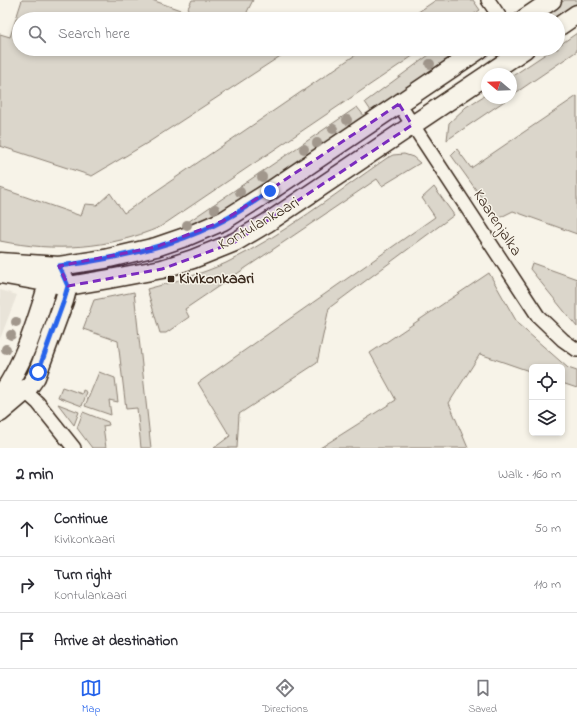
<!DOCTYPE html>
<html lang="en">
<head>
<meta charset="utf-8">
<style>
  body { margin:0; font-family:"Indie Flower",sans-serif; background:#f2f2f3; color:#2b2b33 }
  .controls { position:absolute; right:12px; bottom:12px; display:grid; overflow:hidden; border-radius:6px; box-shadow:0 2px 6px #0003 }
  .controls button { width:36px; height:36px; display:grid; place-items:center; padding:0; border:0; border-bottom:1px solid #e1e1e2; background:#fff; color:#2b2b33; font:20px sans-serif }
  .compass { position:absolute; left:481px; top:68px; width:36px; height:36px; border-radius:50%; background:#fff; box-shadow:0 2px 6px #0003; rotate:289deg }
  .stop { position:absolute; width:12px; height:12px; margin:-9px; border:3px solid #2563eb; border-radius:50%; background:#fff }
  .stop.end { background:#2563eb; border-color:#fff; box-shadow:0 1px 4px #0008 }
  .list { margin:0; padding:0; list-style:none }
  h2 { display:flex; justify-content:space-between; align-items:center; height:52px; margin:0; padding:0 16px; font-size:17px }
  h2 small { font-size:13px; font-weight:400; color:#7c7c81 }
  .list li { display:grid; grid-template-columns:26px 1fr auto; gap:12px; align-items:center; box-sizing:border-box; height:56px; padding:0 16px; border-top:1px solid #e1e1e2 }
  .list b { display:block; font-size:15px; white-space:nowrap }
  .list p { margin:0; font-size:13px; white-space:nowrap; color:#7c7c81 }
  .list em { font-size:13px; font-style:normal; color:#7c7c81 }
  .icon { flex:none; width:22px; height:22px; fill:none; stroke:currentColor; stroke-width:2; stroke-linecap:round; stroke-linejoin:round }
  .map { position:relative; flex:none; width:577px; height:448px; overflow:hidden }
  .search { position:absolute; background:#fff; box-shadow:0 2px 6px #0003; left:12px; right:12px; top:12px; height:44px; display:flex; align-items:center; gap:10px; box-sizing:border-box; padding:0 14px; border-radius:22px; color:#7c7c81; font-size:15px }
  .sheet { height:220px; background:#fff }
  nav { display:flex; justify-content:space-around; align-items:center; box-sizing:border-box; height:56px; border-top:1px solid #e1e1e2; background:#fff; font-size:11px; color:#7c7c81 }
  nav a { display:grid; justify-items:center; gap:2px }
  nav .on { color:#2563eb }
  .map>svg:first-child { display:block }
  .built { fill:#e9e4d9 }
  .green { fill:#dbd6cb; stroke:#8b8074 }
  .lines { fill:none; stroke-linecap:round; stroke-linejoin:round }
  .street-casing { stroke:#3b2a1e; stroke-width:16 }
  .secondary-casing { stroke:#3b2a1e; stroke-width:21 }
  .street { stroke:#f7f3e8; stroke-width:13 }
  .secondary { stroke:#f7f3e8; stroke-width:18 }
  .tree { fill:#a1978c }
  .route { stroke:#2563eb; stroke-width:5 }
  .marked { fill:#7b2cbf; fill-opacity:0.2; stroke:#7b2cbf; stroke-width:3; stroke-dasharray:8 5; stroke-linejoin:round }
  .poi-dot { fill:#3b2a1e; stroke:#f7f3e8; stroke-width:1.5 }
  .labels { text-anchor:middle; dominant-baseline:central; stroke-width:3; stroke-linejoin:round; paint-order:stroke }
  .street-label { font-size:16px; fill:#3b2a1e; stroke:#f7f3e8 }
  .poi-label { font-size:16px; font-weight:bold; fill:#3b2a1e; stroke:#f7f3e8; text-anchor:start }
</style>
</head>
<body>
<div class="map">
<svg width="577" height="448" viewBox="0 0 577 448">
  <rect width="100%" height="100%" fill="#f7f3e8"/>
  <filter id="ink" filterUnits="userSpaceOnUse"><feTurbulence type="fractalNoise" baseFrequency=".025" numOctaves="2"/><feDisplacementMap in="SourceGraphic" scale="8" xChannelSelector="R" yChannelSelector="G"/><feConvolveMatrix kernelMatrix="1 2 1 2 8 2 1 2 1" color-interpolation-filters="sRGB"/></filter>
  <g filter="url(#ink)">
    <!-- built -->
    <path class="built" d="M0 290 17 295 0 339Z"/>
    <!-- green -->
    <path class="green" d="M22 0H152L186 12 192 0H253L247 12 253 19H19V49H277L282 55 149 142 92 176 0 146V34L10 37Z
      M436 0H473L480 10 467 19H408Z
      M565 0H577V4L555 19H541L540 17Z
      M577 33V51L511 96V77L553 49H558V46Z
      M364 49H423L160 227C109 249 54 252 0 241V188L81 216 85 204 97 205 110 193 124 213Z
      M437 49H466L373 114 365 102Z
      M487 94V98H509L447 140 449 123 466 107Z
      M577 96V234L513 211 497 219 451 155 457 149 471 168Z
      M357 107 365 117 252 195 188 229 182 226Z
      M404 154 413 157 420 163 382 186 377 179 185 309 189 317 166 333H160L147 289C174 282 201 274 226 263 283 235 335 194 387 158L393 155Z
      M434 187 454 215 329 308 317 363 239 414 237 448H214L230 436 198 383 435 217 422 198Z
      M532 263 577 279V327L530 269Z
      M489 273 518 324 568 368 577 371V388L562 383V367H532V372L480 354 449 403 468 448H320L396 400 370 353Z
      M134 292 151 448H141L137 408 126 409 118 341 83 329 94 300Z
      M99 372 115 378 118 402 109 400 111 415 85 406Z
      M62 387 82 394 83 390 87 392 82 406 58 397Z
      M58 404 79 412 74 425Z
      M83 412 108 422 109 425 103 426 106 448H92L77 428Z"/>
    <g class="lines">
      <defs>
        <path id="street" d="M488 0 501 19
          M399 104 538 316 563 340 577 350
          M19 386 38 403 74 448"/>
        <path id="secondary" d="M524 19 552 0
          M558 27 577 14
          M488 74 525 49
          M0 262 59 266 105 259 156 247 188 236 223 221 270 191 480 49
          M0 274 68 286 109 279 162 269 193 259 235 242 267 223 487 75
          M0 396C23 367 37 319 48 284L55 274
          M0 413 26 391 36 377 64 301 68 286 63 276"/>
      </defs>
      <!-- street casing -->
      <use href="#street" class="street-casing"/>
      <!-- secondary casing -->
      <use href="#secondary" class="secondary-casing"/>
      <!-- street -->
      <use href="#street" class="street"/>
      <!-- secondary -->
      <use href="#secondary" class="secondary"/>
    </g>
    <!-- trees -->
    <g class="tree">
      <circle cx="430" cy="64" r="5"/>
      <circle cx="347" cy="120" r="5"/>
      <circle cx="333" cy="129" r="5"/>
      <circle cx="317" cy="143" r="5"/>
      <circle cx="304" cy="149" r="5"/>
      <circle cx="262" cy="177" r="5"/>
      <circle cx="240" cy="192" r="5"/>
      <circle cx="215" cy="209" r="5"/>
      <circle cx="187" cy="225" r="5"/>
      <circle cx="16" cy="322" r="5"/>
      <circle cx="11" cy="335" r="5"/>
      <circle cx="6" cy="349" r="5"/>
    </g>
  </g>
  <g class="lines" filter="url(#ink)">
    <!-- route -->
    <path class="route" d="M38 372 64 300 68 286 59 266C115 259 174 247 224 220 240 212 255 201 270 191"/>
  </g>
  <!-- marked area -->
  <path class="marked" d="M399 104 412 125 235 242 162 269 68 286 59 266 156 247 223 221Z"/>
  <!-- markers -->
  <rect class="poi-dot" x="167" y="275" width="8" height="8" rx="2"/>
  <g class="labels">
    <!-- street labels -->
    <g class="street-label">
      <text transform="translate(497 223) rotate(57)">Kaarenjalka</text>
      <text transform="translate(259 224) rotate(-30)">Kontulankaari</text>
    </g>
    <!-- poi labels -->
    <g class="poi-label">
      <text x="179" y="279">Kivikonkaari</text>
    </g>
  </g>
</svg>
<div class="controls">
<button><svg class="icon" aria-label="locate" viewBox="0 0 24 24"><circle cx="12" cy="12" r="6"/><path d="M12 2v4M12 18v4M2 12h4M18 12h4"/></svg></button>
<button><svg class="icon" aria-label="layers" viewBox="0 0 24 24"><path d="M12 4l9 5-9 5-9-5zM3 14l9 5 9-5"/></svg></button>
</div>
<svg class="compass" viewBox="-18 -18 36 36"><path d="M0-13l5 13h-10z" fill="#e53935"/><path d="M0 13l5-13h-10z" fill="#7c7c81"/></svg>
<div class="stop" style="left:38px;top:372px"></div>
<div class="stop end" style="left:270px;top:191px"></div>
<div class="search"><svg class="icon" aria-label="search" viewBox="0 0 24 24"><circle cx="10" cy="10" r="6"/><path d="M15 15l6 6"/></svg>Search here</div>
</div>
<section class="sheet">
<h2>2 min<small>Walk · 160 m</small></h2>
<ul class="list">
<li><svg class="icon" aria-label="ahead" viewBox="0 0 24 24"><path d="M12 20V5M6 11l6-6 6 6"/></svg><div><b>Continue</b><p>Kivikonkaari</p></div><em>50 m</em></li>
<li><svg class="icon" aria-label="right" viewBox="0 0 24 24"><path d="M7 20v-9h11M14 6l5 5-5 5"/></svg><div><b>Turn right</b><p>Kontulankaari</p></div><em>110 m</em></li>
<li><svg class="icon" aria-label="arrive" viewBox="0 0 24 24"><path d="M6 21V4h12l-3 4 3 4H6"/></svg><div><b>Arrive at destination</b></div></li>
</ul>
</section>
<nav>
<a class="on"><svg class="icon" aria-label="map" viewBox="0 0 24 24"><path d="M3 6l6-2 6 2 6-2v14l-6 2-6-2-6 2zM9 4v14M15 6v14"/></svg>Map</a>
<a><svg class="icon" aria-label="directions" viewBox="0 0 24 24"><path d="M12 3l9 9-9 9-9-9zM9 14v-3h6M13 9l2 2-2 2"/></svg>Directions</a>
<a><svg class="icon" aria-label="saved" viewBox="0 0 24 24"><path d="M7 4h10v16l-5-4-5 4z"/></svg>Saved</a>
</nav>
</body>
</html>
